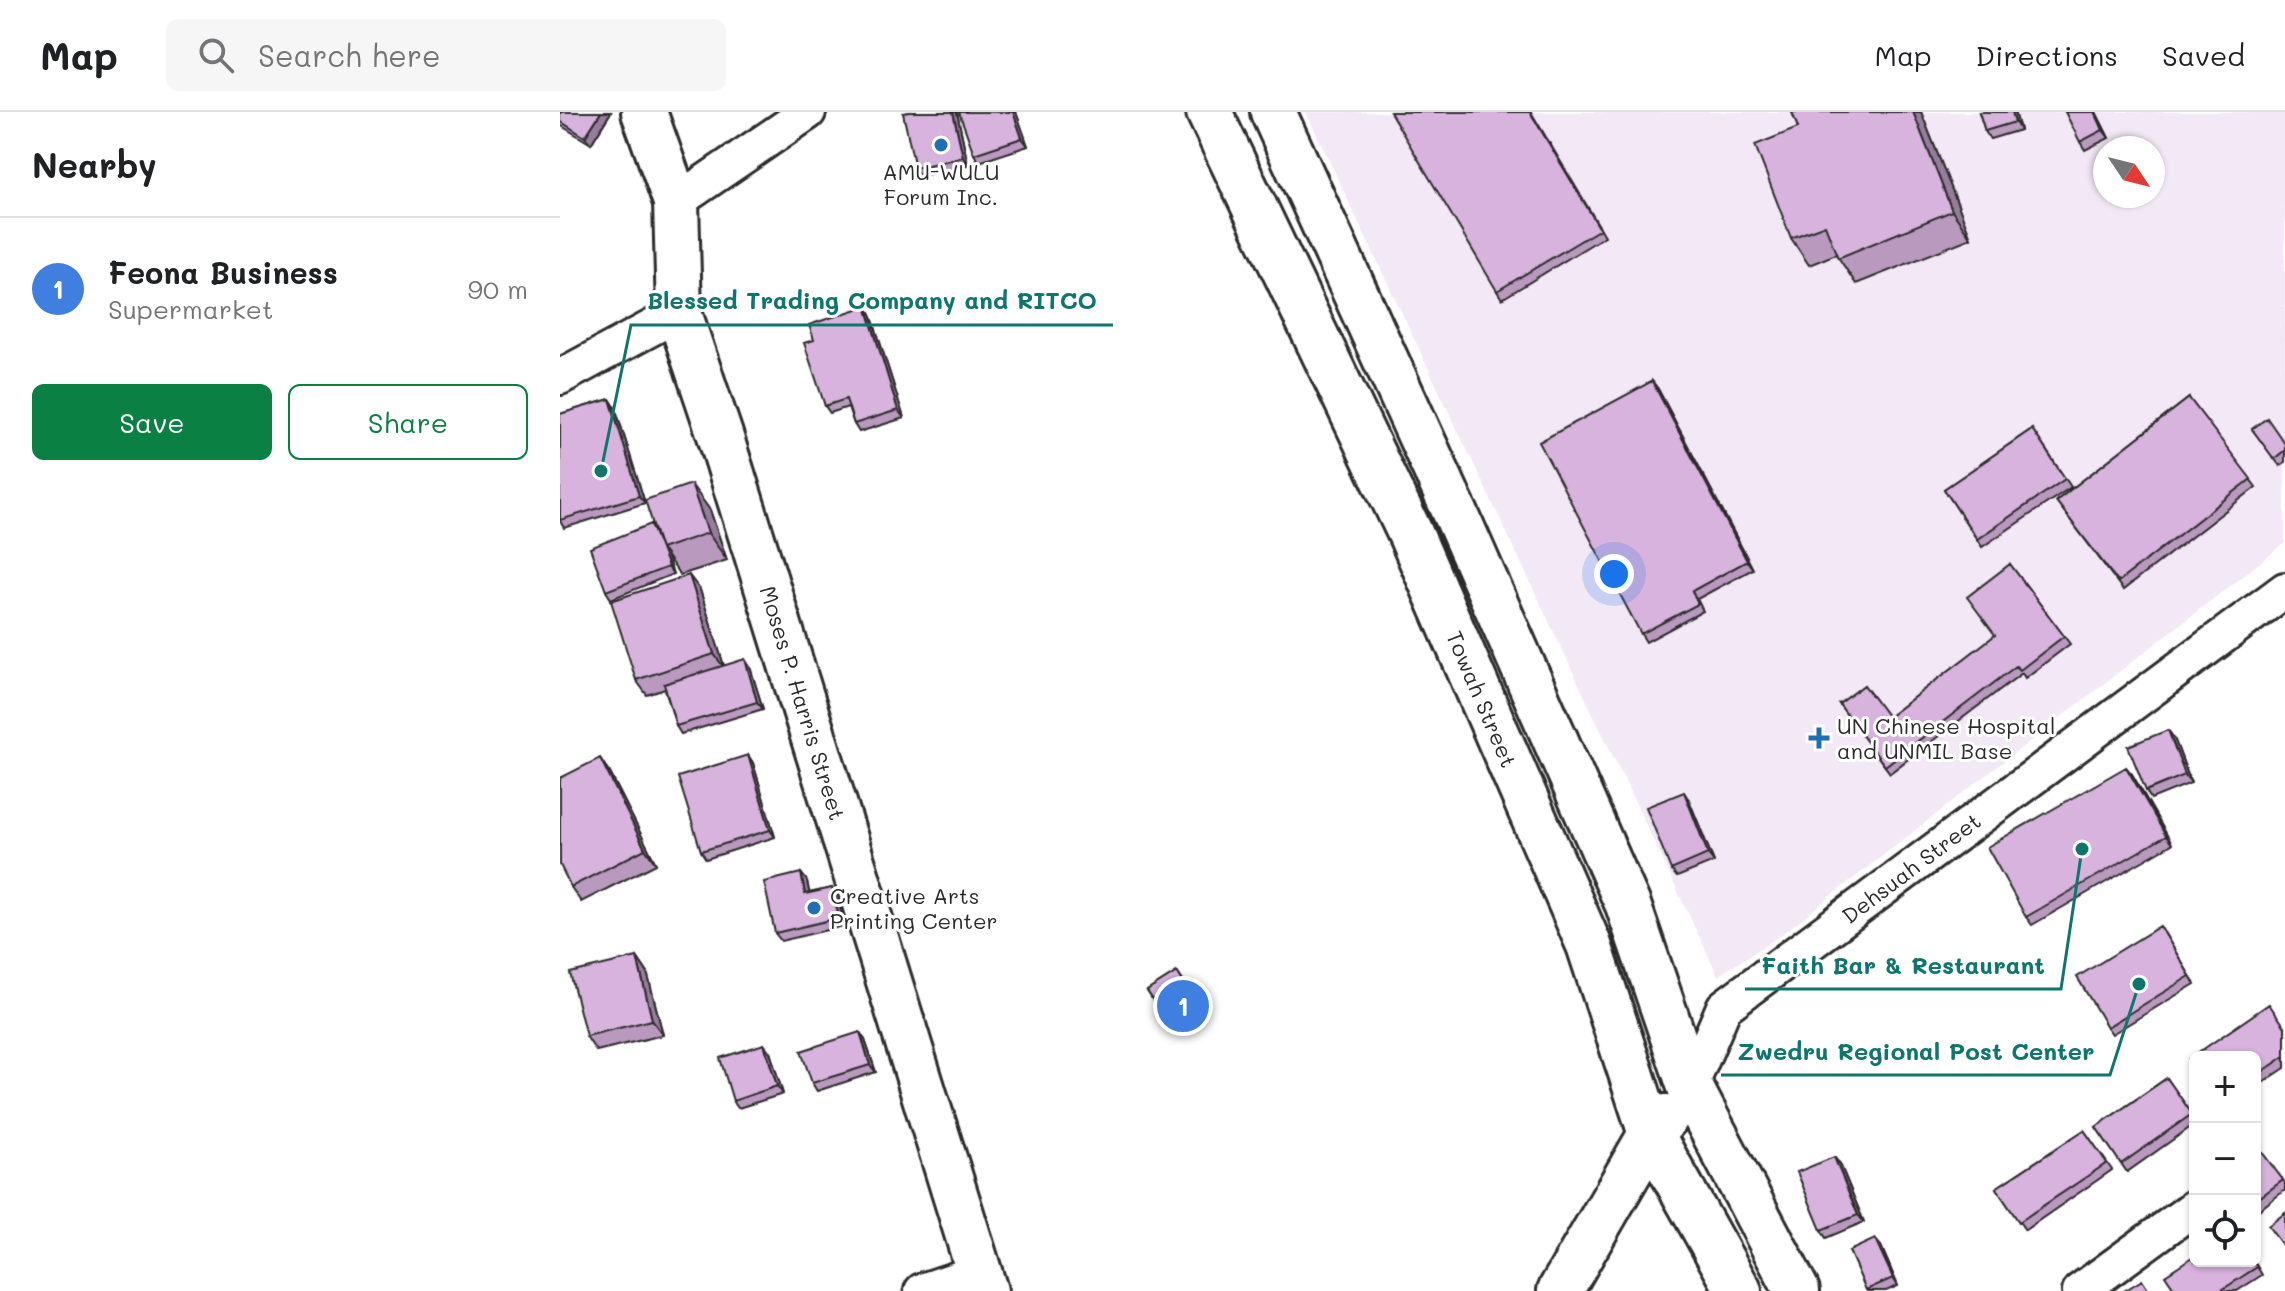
<!DOCTYPE html>
<html lang="en">
<head>
<meta charset="utf-8">
<style>
  body { margin:0; font-family:Mali,sans-serif; background:#f6f6f6; color:#202124 }
  .controls { position:absolute; right:24px; bottom:24px; display:grid; overflow:hidden; border-radius:12px; box-shadow:0 2px 6px #0004 }
  .controls button { width:72px; height:72px; display:grid; place-items:center; padding:0; border:0; border-bottom:2px solid #e0e0e0; background:#fff; color:#202124; font:40px sans-serif }
  .compass { position:absolute; left:1533px; top:24px; width:72px; height:72px; border-radius:50%; background:#fff; box-shadow:0 2px 6px #0004; rotate:125deg }
  .you { position:absolute; left:1054px; top:462px; width:28px; height:28px; margin:-20px; border:6px solid #fff; border-radius:50%; background:#1a73e8; box-shadow:0 0 0 12px #1a73e833 }
  .badge { display:grid; place-items:center; width:52px; height:52px; border-radius:50%; background:#0b8043; color:#fff; font-size:26px; font-weight:700 }
  .pin { position:absolute; translate:-50% -50%; border:4px solid #fff; box-shadow:0 2px 8px #0006 }
  .list { margin:0; padding:0; list-style:none }
  h2 { display:flex; justify-content:space-between; align-items:center; height:104px; margin:0; padding:0 32px; font-size:34px }
  h2 small { font-size:26px; font-weight:400; color:#757577 }
  .list li { display:grid; grid-template-columns:52px 1fr auto; gap:24px; align-items:center; box-sizing:border-box; height:144px; padding:0 32px; border-top:2px solid #e0e0e0 }
  .list b { display:block; font-size:30px; white-space:nowrap }
  .list p { margin:0; font-size:26px; white-space:nowrap; color:#757577 }
  .list em { font-size:26px; font-style:normal; color:#757577 }
  .actions { display:flex; gap:16px; padding:24px 32px }
  .actions a { flex:1; padding:18px 0; border:2px solid #0b8043; border-radius:12px; text-align:center; font-size:28px; color:#0b8043 }
  .actions .main { background:#0b8043; color:#fff }
  .icon { flex:none; width:44px; height:44px; fill:none; stroke:currentColor; stroke-width:2; stroke-linecap:round; stroke-linejoin:round }
  .map { position:relative; flex:none; width:1725px; height:1179px; overflow:hidden }
  header { display:flex; align-items:center; gap:48px; box-sizing:border-box; height:112px; padding:0 40px; background:#fff; border-bottom:2px solid #e0e0e0 }
  header strong { font-size:38px }
  nav { display:flex; gap:44px; margin-inline-start:auto; font-size:28px }
  .search { width:560px; height:72px; background:#f6f6f6; display:flex; align-items:center; gap:20px; box-sizing:border-box; padding:0 28px; border-radius:12px; color:#757577; font-size:30px }
  main { display:flex }
  aside { flex:1; background:#fff }
  .map>svg:first-child { display:block }
  .built { fill:#f3e8f5; fill-rule:evenodd }
  .lines { fill:none; stroke-linecap:round; stroke-linejoin:round }
  .street-casing { stroke:#2b2b2b; stroke-width:40 }
  .secondary-casing { stroke:#2b2b2b; stroke-width:50 }
  .highway-casing { stroke:#2b2b2b; stroke-width:50 }
  .street { stroke:#fff; stroke-width:34 }
  .secondary { stroke:#fff; stroke-width:44 }
  .highway { stroke:#fff; stroke-width:44 }
  .wall { fill:#b99abe; stroke:#2b2b2b; stroke-width:2 }
  .shaded-wall { fill:#967d9b; stroke:#2b2b2b; stroke-width:2 }
  .building { fill:#d7b3dd; stroke:#2b2b2b; stroke-width:2 }
  .poi-dot { fill:#1f6fb2; stroke:#fff; stroke-width:3 }
  .labels { text-anchor:middle; dominant-baseline:central; stroke-width:6; stroke-linejoin:round; paint-order:stroke }
  .poi-label { font-size:22px; fill:#2b2b2b; stroke:#fff; text-anchor:start }
  .street-label { font-size:22px; fill:#2b2b2b; stroke:#fff }
  .leader { fill:none; stroke:#0f766e; stroke-width:3 }
  .callout-dot { fill:#0f766e; stroke:#fff; stroke-width:3 }
  .callout-label { font-size:24px; text-anchor:middle; font-weight:bold; fill:#0f766e; stroke:#fff; stroke-width:6; stroke-linejoin:round; paint-order:stroke }
</style>
</head>
<body>
<header>
<strong>Map</strong>
<div class="search"><svg class="icon" aria-label="search" viewBox="0 0 24 24"><circle cx="10" cy="10" r="6"/><path d="M15 15l6 6"/></svg>Search here</div>
<nav><a>Map</a><a>Directions</a><a>Saved</a></nav>
</header>
<main>
<aside>
<h2>Nearby<small></small></h2>
<ul class="list">
<li><span class="badge" style="background:#3f7fe0">1</span><div><b>Feona Business</b><p>Supermarket</p></div><em>90 m</em></li>
</ul>
<div class="actions"><a class="main">Save</a><a>Share</a></div>
</aside>
<div class="map">
<svg width="1725" height="1179" viewBox="0 0 1725 1179">
  <rect width="100%" height="100%" fill="#fff"/>
  <filter id="ink" filterUnits="userSpaceOnUse"><feTurbulence type="fractalNoise" baseFrequency=".0125" numOctaves="2"/><feDisplacementMap in="SourceGraphic" scale="16" xChannelSelector="R" yChannelSelector="G"/><feConvolveMatrix kernelMatrix="1 2 1 2 8 2 1 2 1" color-interpolation-filters="sRGB"/></filter>
  <g filter="url(#ink)">
    <!-- built -->
    <path class="built" d="M746 0H1725V431L1222 822 1158 864ZM1545 36H1593V84H1545Z"/>
    <g class="lines">
      <defs>
        <path id="street" d="M116 90 248 0
          M0 265 119 201
          M1130 975 1164 895 1725 478
          M362 1179 419 1160
          M1520 1179 1635 1095"/>
        <path id="secondary" d="M649 0 850 421 1029 833 1091 1022 1179 1179
          M713 0 899 409 1068 793 1130 975 1237 1179
          M1000 1179 1091 1022 1106 1005"/>
        <path id="highway" d="M84 0 116 90 119 201 160 323 425 1179"/>
      </defs>
      <!-- street casing -->
      <use href="#street" class="street-casing"/>
      <!-- secondary casing -->
      <use href="#secondary" class="secondary-casing"/>
      <!-- highway casing -->
      <use href="#highway" class="highway-casing"/>
      <!-- street -->
      <use href="#street" class="street"/>
      <!-- secondary -->
      <use href="#secondary" class="secondary"/>
      <!-- highway -->
      <use href="#highway" class="highway"/>
    </g>
    <!-- wall -->
    <path class="wall" d="M0 0H51L31 32 0 13Z
      M349 0H397L408 53 360 64 355 56Z
      M456 0 468 34 419 50 414 42Z
      M971 0 1045 124 942 187 937 179Z
      M1232 0H1361L1411 126 1296 172 1276 142 1249 153 1231 126 1238 16Z
      M1419 0H1455L1460 18 1430 27 1425 19Z
      M1536 0 1549 26 1525 38 1520 30Z
      M306 194 311 202 344 306 299 320 294 312 288 295 270 301 265 294 254 228Z
      M1092 269 1098 277 1193 457 1137 487 1143 499 1086 530 1081 522Z
      M1629 286 1696 375 1563 478 1496 389Z
      M50 287 55 295 85 391 4 416 0 409V302Z
      M1472 317 1511 375 1422 435 1384 377Z
      M1692 317 1725 332V350L1720 354Z
      M150 398 167 448 120 463 106 443 113 462 51 487 46 479 91 412 94 417Z
      M1450 452 1510 532 1465 566 1462 561 1330 661 1279 592 1328 605 1435 524Z
      M140 478 164 554 190 555 203 597 121 622 116 614 105 577 87 583 76 568Z
      M1614 626 1631 671 1591 687 1586 679Z
      M188 643 193 651 215 725 146 747 141 739Z
      M50 661 96 752 21 790 11 775Z
      M1572 662 1612 732 1472 813 1466 805Z
      M1129 688 1154 750 1117 765 1111 758Z
      M241 761 247 769 249 781 272 776 278 784 284 814 221 829 215 821Z
      M1605 822 1635 872 1552 922 1547 915Z
      M77 845 87 860 103 923 36 939 26 924Z
      M617 860 645 903 615 922 587 879Z
      M1725 915V956L1695 976V945Z
      M305 928 316 960 257 979 252 971Z
      M210 940 223 982 178 996 173 989Z
      M1607 966 1635 1007V1012L1567 1060 1536 1015Z
      M1524 1018 1552 1058 1465 1118 1436 1076Z
      M1695 1031 1725 1071V1078L1695 1101Z
      M1280 1052 1304 1110 1266 1126 1261 1118Z
      M1321 1134 1338 1174 1326 1179H1307L1289 1139Z
      M1694 1149 1702 1163 1677 1179H1616Z"/>
    <!-- shaded-wall -->
    <path class="shaded-wall" d="M41 0H51L31 32 25 25Z
      M393 0H397L408 53 403 45Z
      M453 0H456L468 34 462 26Z
      M1353 0H1361L1411 126 1392 99Z
      M1452 0H1455L1460 18 1455 10Z
      M1535 0H1536L1549 26 1543 18Z
      M306 194 311 202 344 306 338 298Z
      M1092 269 1098 277 1193 457 1187 449Z
      M50 287 55 295 85 391 79 384Z
      M131 372 150 398 167 448 148 421Z
      M91 412 97 420 101 437 106 443 113 462 108 455Z
      M129 463 140 478 165 557 154 542Z
      M185 547 190 555 203 597 197 590Z
      M1608 618 1614 626 1631 671 1625 663Z
      M188 643 193 651 215 725 210 718Z
      M40 646 50 661 96 752 85 737Z
      M1566 655 1572 662 1612 732 1606 724Z
      M1124 680 1129 688 1154 750 1148 742Z
      M241 761 247 769 251 789 245 782Z
      M272 776 278 784 284 814 279 806Z
      M77 845 87 860 103 923 92 908Z
      M300 920 305 928 316 960 310 953Z
      M204 932 210 940 223 982 217 974Z
      M1274 1045 1280 1052 1304 1110 1298 1103Z
      M1315 1127 1321 1134 1338 1174 1333 1166Z"/>
    <!-- building -->
    <path class="building" d="M0 0H41L25 25 0 9Z
      M349 0H393L403 45 355 56 343 1Z
      M399 0H453L462 26 414 42Z
      M830 0H970L1040 117 937 179Z
      M1232 0H1353L1392 99 1278 146 1265 113 1231 126 1195 33 1238 16Z
      M1419 0H1452L1455 10 1425 19Z
      M1505 0H1535L1543 18 1520 30Z
      M306 194 338 298 294 312 286 287 265 294 244 231 254 228 249 213Z
      M1092 269 1187 449 1132 479 1138 492 1081 522 979 330Z
      M1629 286 1691 367 1558 470 1496 389Z
      M50 287 79 384 0 408V302Z
      M1707 306 1725 332V338L1714 347 1692 317Z
      M1472 317 1505 367 1417 427 1384 377Z
      M131 372 148 421 101 437 85 388Z
      M91 412 108 455 46 479 30 436Z
      M1450 452 1504 524 1460 558 1456 554 1325 654 1279 592 1304 573 1328 605 1435 523 1407 485Z
      M129 463 154 542 76 568 51 489Z
      M185 547 197 590 116 614 104 572Z
      M1608 618 1625 663 1586 679 1568 634Z
      M188 643 210 718 141 739 118 665Z
      M40 646 85 737 11 775 0 753V666Z
      M1566 655 1606 724 1466 805 1427 735Z
      M1124 680 1148 742 1111 758 1086 695Z
      M241 761 245 782 272 776 279 806 215 821 204 770Z
      M1600 814 1630 864 1547 915 1517 865Z
      M77 845 92 908 26 924 10 861Z
      M617 860 639 895 610 914 587 879Z
      M1709 892 1725 915V944L1695 965V945H1635V957L1629 947Z
      M300 920 310 953 252 971 241 939Z
      M204 932 217 974 173 989 160 946Z
      M1607 966 1632 1002 1561 1052 1536 1015Z
      M1524 1018 1547 1051 1459 1110 1436 1076Z
      M1695 1031 1723 1068 1695 1089Z
      M1274 1045 1298 1103 1261 1118 1237 1060Z
      M1725 1101V1137L1708 1114Z
      M1315 1127 1333 1166 1306 1178 1289 1139Z
      M1635 1143V1149H1693L1697 1155 1660 1179H1616L1605 1163Z
      M1582 1168 1589 1179H1564Z"/>
  </g>
  <!-- markers -->
  <g class="poi-dot">
    <circle cx="381" cy="33" r="8"/>
    <path d="M1255 614h8v8h8v8h-8v8h-8v-8h-8v-8h8z"/>
    <circle cx="254" cy="796" r="8"/>
  </g>
  <g class="labels">
    <!-- poi labels -->
    <g class="poi-label">
      <text x="381" y="59" text-anchor="middle">AMU-WULU<tspan x="381" dy="25">Forum Inc.</tspan></text>
      <text x="1277" y="613">UN Chinese Hospital<tspan x="1277" dy="25">and UNMIL Base</tspan></text>
      <text x="270" y="783">Creative Arts<tspan x="270" dy="25">Printing Center</tspan></text>
    </g>
    <!-- street labels -->
    <g class="street-label">
      <text transform="translate(922 587) rotate(67)">Towah Street</text>
      <text transform="translate(243 591) rotate(73)">Moses P. Harris Street</text>
      <text transform="translate(1351 756) rotate(-37)">Dehsuah Street</text>
    </g>
  </g>
  <!-- callouts -->
  <path class="leader" d="M41 359L71 213H553M1522 737L1501 877H1185M1579 872L1550 963H1161"/>
  <g class="callout-dot">
    <circle cx="41" cy="359" r="8"/>
    <circle cx="1522" cy="737" r="8"/>
    <circle cx="1579" cy="872" r="8"/>
  </g>
  <g class="callout-label">
    <text x="312" y="197">Blessed Trading Company and RITCO</text>
    <text x="1343" y="862">Faith Bar &amp; Restaurant</text>
    <text x="1356" y="948">Zwedru Regional Post Center</text>
  </g>
</svg>
<div class="controls">
<button>+</button>
<button>−</button>
<button><svg class="icon" aria-label="locate" viewBox="0 0 24 24"><circle cx="12" cy="12" r="6"/><path d="M12 2v4M12 18v4M2 12h4M18 12h4"/></svg></button>
</div>
<svg class="compass" viewBox="-18 -18 36 36"><path d="M0-13l5 13h-10z" fill="#e53935"/><path d="M0 13l5-13h-10z" fill="#757577"/></svg>
<div class="you"></div>
<div class="pin badge" style="left:623px;top:894px;background:#3f7fe0">1</div>
</div>
</main>
</body>
</html>
